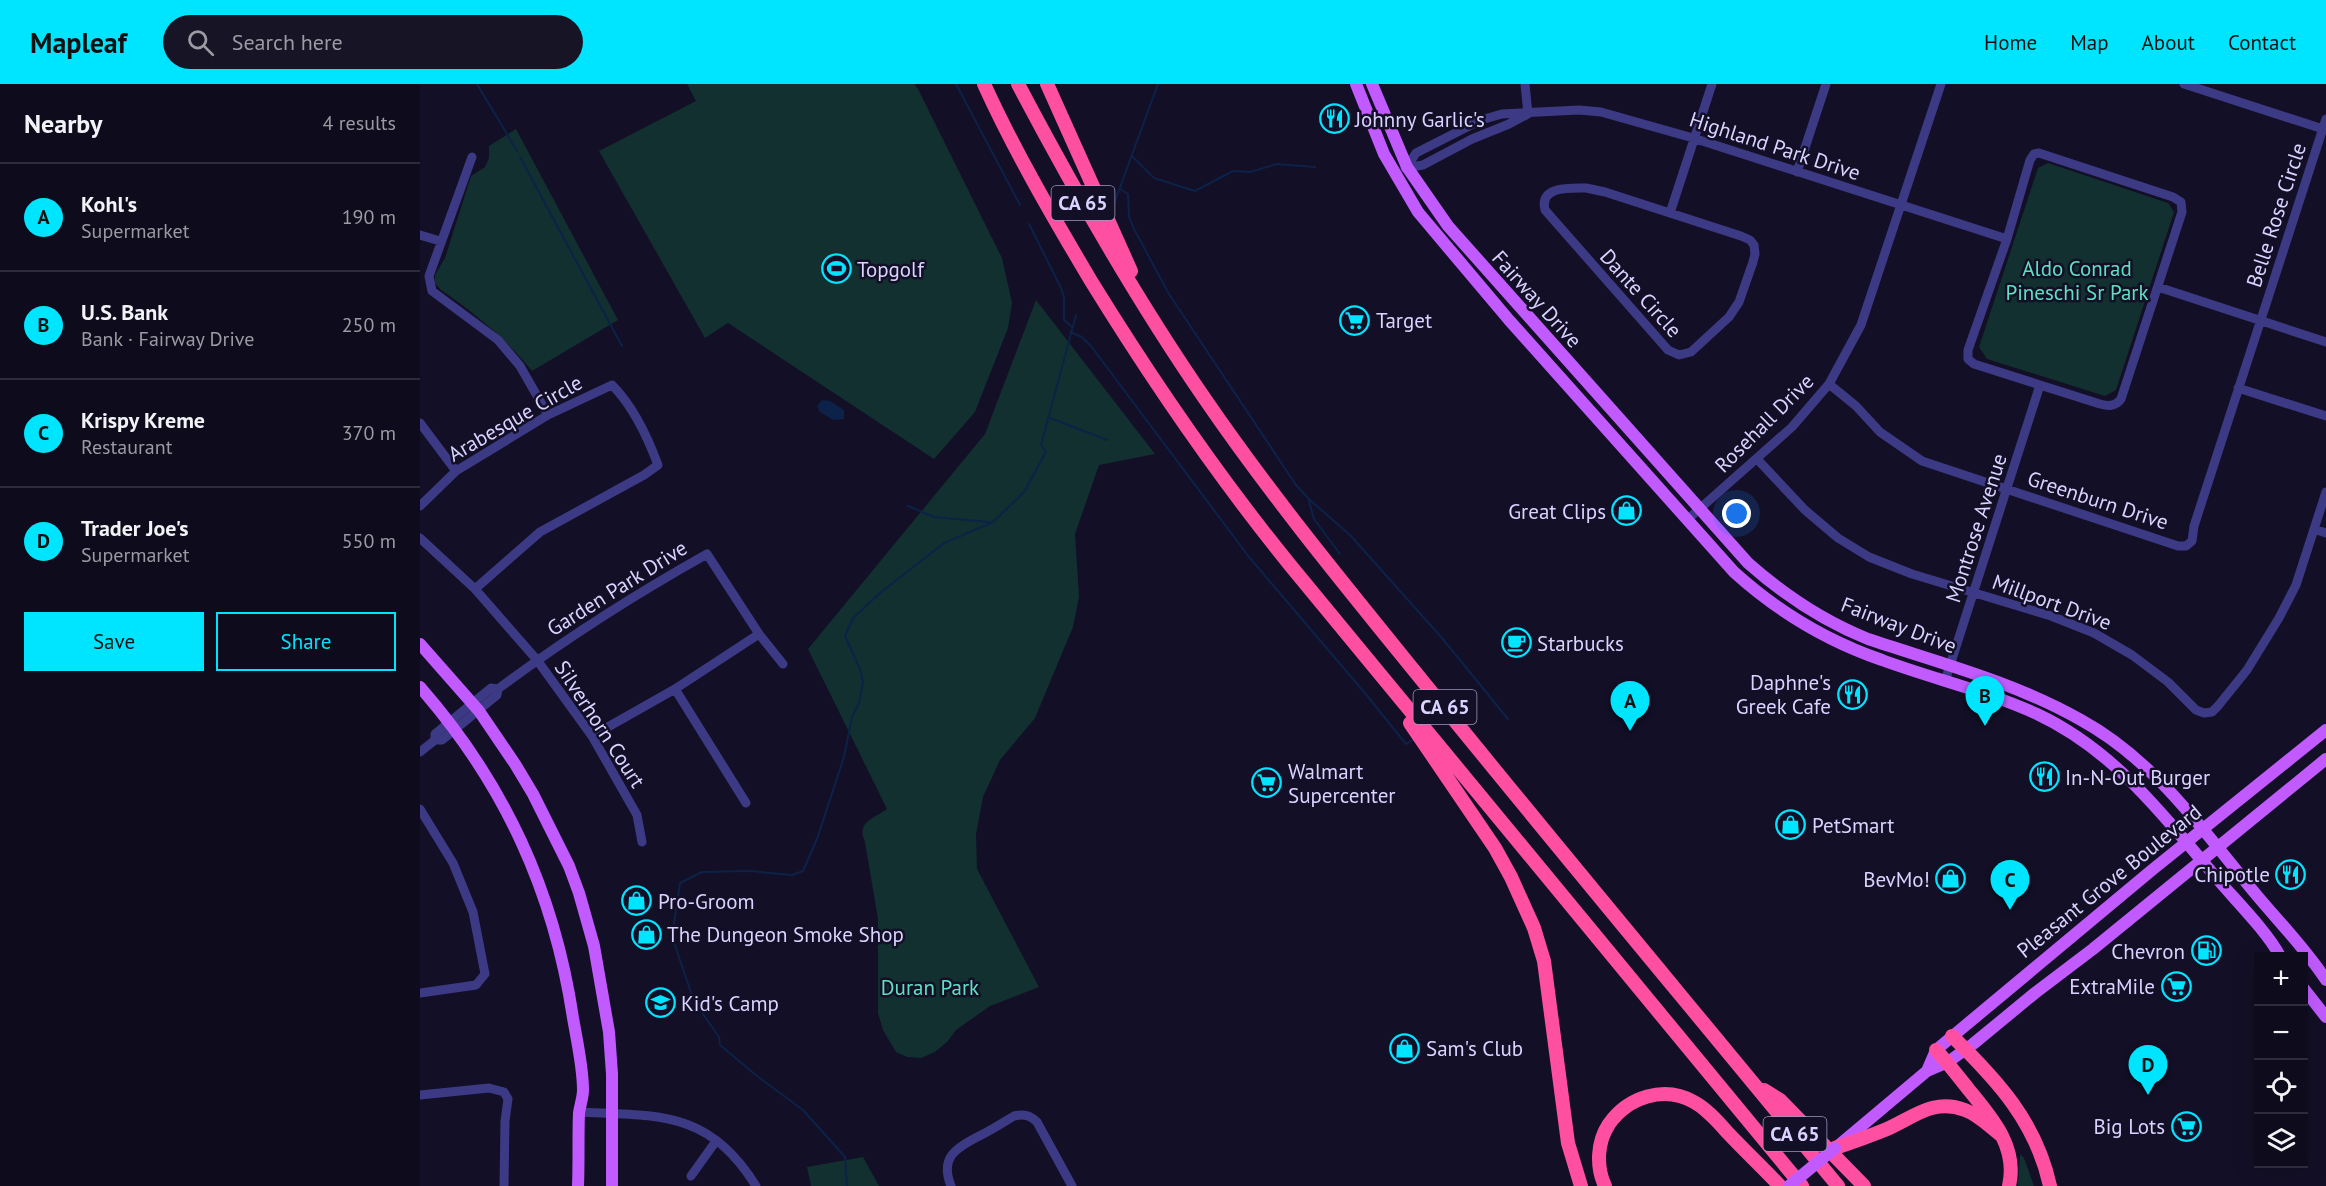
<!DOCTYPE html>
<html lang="en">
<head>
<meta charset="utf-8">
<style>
  body { margin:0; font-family:"PT Sans",sans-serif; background:#171425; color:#f1f3f6 }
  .controls { position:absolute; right:18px; bottom:18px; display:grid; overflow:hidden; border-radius:0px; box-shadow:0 6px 24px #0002 }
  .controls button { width:54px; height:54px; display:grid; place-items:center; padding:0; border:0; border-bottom:2px solid #2e2b3b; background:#0e0b1c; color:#f1f3f6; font:30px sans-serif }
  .you { position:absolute; left:1317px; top:430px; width:21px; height:21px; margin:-15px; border:4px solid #fff; border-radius:50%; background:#1a73e8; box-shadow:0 0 0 9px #1a73e833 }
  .badge { display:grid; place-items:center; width:39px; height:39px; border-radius:50%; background:#00e5ff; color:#111; font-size:20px; font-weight:700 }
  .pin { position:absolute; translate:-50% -50px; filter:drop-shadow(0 2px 3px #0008) }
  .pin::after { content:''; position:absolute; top:32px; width:21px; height:18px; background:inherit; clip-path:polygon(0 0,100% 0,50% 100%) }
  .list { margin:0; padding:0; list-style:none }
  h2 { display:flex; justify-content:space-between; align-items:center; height:78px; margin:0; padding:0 24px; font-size:26px }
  h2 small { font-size:20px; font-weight:400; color:#9b9ba3 }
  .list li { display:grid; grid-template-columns:39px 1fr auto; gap:18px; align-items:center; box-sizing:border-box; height:108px; padding:0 24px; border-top:2px solid #2e2b3b }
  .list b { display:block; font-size:22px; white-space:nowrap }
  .list p { margin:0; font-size:20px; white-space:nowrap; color:#9b9ba3 }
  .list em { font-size:20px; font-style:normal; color:#9b9ba3 }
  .actions { display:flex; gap:12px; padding:18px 24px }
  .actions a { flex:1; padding:14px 0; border:2px solid #00e5ff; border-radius:0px; text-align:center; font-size:21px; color:#00e5ff }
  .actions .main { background:#00e5ff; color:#111 }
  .icon { flex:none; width:33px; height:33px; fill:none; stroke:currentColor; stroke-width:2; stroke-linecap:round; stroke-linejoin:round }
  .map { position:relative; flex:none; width:1906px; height:1102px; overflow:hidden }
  header { display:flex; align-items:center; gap:36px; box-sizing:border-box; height:84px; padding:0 30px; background:#00e5ff; color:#111 }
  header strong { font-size:28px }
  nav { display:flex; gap:33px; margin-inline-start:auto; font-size:21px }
  .search { width:420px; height:54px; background:#171425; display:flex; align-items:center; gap:15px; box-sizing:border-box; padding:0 21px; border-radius:33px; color:#9b9ba3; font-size:22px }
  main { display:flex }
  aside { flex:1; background:#0e0b1c }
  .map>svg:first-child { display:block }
  .green { fill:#12302f }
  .water { fill:#0c2248 }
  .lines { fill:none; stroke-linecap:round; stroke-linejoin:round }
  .stream { stroke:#0c2248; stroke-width:2 }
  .minor { stroke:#3d3a85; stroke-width:9 }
  .major { stroke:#c25bff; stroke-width:12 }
  .highway { stroke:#ff4fa3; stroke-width:14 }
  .major-bridge { stroke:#c25bff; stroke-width:12 }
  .labels { text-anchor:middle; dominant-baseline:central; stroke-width:5; stroke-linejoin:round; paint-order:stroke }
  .shield { fill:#130f26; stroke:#9e99be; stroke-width:1.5 }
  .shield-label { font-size:20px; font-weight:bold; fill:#d9d4ff }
  .poi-label { font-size:21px; fill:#d9d4ff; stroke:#130f26; text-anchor:start }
  .street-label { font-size:21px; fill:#d9d4ff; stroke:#130f26 }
  .park-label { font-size:21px; fill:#5fe0c0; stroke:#130f26 }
</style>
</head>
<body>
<header>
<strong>Mapleaf</strong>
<div class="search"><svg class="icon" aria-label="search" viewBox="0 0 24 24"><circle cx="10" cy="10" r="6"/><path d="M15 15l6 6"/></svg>Search here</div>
<nav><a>Home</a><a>Map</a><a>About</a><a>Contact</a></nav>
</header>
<main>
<aside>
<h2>Nearby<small>4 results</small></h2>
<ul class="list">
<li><span class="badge">A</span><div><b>Kohl's</b><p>Supermarket</p></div><em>190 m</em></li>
<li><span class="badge">B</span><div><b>U.S. Bank</b><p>Bank · Fairway Drive</p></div><em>250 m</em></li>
<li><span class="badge">C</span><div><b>Krispy Kreme</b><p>Restaurant</p></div><em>370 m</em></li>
<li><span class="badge">D</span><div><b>Trader Joe's</b><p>Supermarket</p></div><em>550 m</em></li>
</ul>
<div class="actions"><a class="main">Save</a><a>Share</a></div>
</aside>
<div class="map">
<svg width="1906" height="1102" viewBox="0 0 1906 1102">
  <rect width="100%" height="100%" fill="#130f26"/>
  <!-- green -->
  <path class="green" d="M267 0H494L498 5 582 174 592 219 588 244 555 328 514 375 308 239 285 254 179 67 276 17Z
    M96 45 198 236 112 287C85 254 56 230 21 206L15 199V191L25 174 51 92 65 83 69 74V62Z
    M1628 79 1748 119 1754 128 1696 306 1685 312 1567 275 1559 263 1618 84Z
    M616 216 735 370 679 381 655 450 659 513 653 543 615 634 580 676 563 713 556 750 557 785 619 903 570 922 536 946 527 958 515 968 501 974 487 973 476 968 463 946 458 929V835L445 758C436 738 453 735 467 725L388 565 565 350Z
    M1600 1070 1604 1074 1614 1102H1598Z
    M443 1073 459 1102H391L387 1083Z"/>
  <!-- water -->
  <path class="water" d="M402 316 410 317 424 326V335L413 336 400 328 397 322Z"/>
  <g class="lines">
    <!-- stream -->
    <path class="stream" d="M57 0 97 67
      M536 0 600 121
      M712 72 734 94 775 107 813 87 830 88 857 80 895 83
      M100 73 202 262
      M700 105 708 110 709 133 714 145 749 210 876 401 890 416 930 451 1022 554 1088 635
      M695 117 738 0
      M609 140 641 204 644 213V236L652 243
      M650 248 662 253 671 262 829 473 944 608 986 660 993 656
      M628 333 687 356
      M889 417 894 435 920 470
      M488 422 514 433 569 438
      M427 1102 425 1073 383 1026 337 992 300 961 299 953 274 917 252 853 260 799 282 788 330 787 372 791 383 787 397 755 424 673 432 633 439 619 443 598 440 585 425 552 433 534 460 509 524 459 573 438 604 408 626 368 621 361 656 231"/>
    <!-- minor -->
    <path class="minor" d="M1105 0 1108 30
      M1764 0 1903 45
      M1619 69 1753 113 1761 118 1762 128 1701 315C1695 323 1688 322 1680 320L1554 280 1548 275V266L1587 155 1610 76 1614 70Z
      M52 73 9 192 12 207 78 256 100 282 128 331
      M987 83 996 69 1061 36 1082 30 1159 26 1181 28 1273 54 1587 155
      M985 84 1003 81 1052 55 1089 40 1106 31
      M1377 88 1406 0
      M1166 104 1185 108 1321 152 1330 156 1334 161 1335 170 1333 178 1319 218 1309 233 1271 268 1259 271 1248 266 1125 126C1119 102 1150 104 1166 104Z
      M1250 129 1292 0
      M0 151 20 157
      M1738 203 1906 258
      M1409 300 1436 322 1460 348 1502 377 1758 462H1766L1772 457 1774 442 1906 35
      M1818 304 1906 332
      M0 339 36 387
      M1337 375 1385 426 1418 454 1449 473 1492 490 1631 532 1674 549 1712 571 1748 598 1776 626 1784 629 1792 628 1798 622 1827 586 1859 534 1876 501 1906 408
      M0 422 36 387 128 331 192 301C213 322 228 354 238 381L224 391 120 448 55 505
      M1267 436 1372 343 1409 300 1441 241 1521 0
      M1894 445 1906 449
      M0 454 55 505 117 576 172 652 217 731 222 758
      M1525 597 1620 301
      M255 605 326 719
      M172 652 255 605 339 550
      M15 656V650L71 604 78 605C145 555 214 511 287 470L339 550 363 580
      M0 668 15 656H22L27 652 77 611 78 605
      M0 725 33 779 53 828 65 890 56 901 0 909
      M0 1011 69 1004 84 1008 88 1015 85 1037 84 1102
      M159 1028C239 1032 289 1026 336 1102
      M271 1092 296 1057
      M531 1102C518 1070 541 1062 565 1049 575 1044 584 1038 594 1032 604 1030 610 1031 617 1038L652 1102"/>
    <!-- major -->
    <path class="major" d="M936 0 964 70 998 128 1089 236 1314 488C1357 527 1407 557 1462 576 1513 595 1567 607 1617 630 1692 665 1742 729 1794 791 1814 815 1846 846 1860 872
      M952 0 987 83 1028 142 1328 479C1364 511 1403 537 1448 555 1520 579 1594 598 1661 636 1734 676 1782 745 1834 808 1858 837 1885 864 1906 896
      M0 560 59 627 95 680 113 710 149 782 159 809 174 862 189 948 192 990V1102
      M0 603C84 699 134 807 153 934 157 957 163 983 163 1006 163 1014 160 1021 159 1029 158 1053 159 1078 158 1102
      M1884 905 1906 933
      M1507 987 1516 966 1732 786 1906 646
      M1419 1061 1507 987 1528 978 1553 960 1615 909 1673 865 1906 675"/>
    <!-- highway -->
    <path class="highway" d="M564 0C595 68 633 133 671 197 732 296 797 391 870 481L1382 1102
      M598 0C655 108 716 215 785 315 857 420 938 517 1018 616 1150 779 1285 940 1418 1102
      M627 0 711 187
      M990 639 1075 764 1091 793 1114 844 1124 877 1148 1059 1161 1102
      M1532 952C1578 997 1616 1038 1630 1102
      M1516 966C1528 979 1538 992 1549 1006 1572 1034 1598 1063 1589 1102
      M1344 1006 1360 1016 1444 1102
      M1415 1064C1433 1058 1450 1052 1467 1045 1494 1033 1514 1014 1545 1026 1559 1031 1570 1043 1582 1052
      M1185 1102C1176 1083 1177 1058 1189 1040 1208 1013 1244 1001 1274 1018 1287 1025 1298 1038 1308 1049 1325 1067 1343 1084 1360 1102"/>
    <!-- major-bridge -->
    <path class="major-bridge" d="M1369 1102 1415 1064"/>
  </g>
  <!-- icons -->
  <defs>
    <symbol id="restaurant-ring" viewBox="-11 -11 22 22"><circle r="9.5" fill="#130f26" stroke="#00e5ff" stroke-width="1.5"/><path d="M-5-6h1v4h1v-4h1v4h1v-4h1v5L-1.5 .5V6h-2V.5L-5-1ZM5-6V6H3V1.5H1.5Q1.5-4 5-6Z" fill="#00e5ff"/></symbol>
    <symbol id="stadium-ring" viewBox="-11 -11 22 22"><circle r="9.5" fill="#130f26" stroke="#00e5ff" stroke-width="1.5"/><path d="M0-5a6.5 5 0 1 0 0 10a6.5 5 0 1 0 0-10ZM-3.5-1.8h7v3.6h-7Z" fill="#00e5ff"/></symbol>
    <symbol id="supermarket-ring" viewBox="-11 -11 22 22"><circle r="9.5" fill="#130f26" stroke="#00e5ff" stroke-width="1.5"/><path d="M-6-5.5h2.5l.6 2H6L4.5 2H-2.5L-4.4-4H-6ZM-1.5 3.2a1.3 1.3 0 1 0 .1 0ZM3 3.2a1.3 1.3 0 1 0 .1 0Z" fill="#00e5ff"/></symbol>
    <symbol id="shop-ring" viewBox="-11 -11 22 22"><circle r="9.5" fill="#130f26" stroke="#00e5ff" stroke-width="1.5"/><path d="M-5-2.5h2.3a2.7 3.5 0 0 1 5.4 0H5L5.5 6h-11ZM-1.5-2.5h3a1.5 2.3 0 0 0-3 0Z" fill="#00e5ff"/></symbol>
    <symbol id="cafe-ring" viewBox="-11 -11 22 22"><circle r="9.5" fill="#130f26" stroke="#00e5ff" stroke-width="1.5"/><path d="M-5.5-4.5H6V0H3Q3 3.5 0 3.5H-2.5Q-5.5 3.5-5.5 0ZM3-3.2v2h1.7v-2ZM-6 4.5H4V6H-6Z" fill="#00e5ff"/></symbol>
    <symbol id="fuel-ring" viewBox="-11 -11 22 22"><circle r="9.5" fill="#130f26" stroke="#00e5ff" stroke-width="1.5"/><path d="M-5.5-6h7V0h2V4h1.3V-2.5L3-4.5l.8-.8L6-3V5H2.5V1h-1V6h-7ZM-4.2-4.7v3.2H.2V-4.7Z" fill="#00e5ff"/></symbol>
    <symbol id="school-ring" viewBox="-11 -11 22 22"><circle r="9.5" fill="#130f26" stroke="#00e5ff" stroke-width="1.5"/><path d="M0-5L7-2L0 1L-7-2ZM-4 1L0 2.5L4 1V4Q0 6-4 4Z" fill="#00e5ff"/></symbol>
  </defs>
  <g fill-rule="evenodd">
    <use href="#restaurant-ring" x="898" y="18" width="33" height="33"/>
    <use href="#stadium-ring" x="400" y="168" width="33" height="33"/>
    <use href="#supermarket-ring" x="918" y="220" width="33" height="33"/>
    <use href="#shop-ring" x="1190" y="410" width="33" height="33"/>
    <use href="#cafe-ring" x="1080" y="542" width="33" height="33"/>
    <use href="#restaurant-ring" x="1416" y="594" width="33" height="33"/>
    <use href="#restaurant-ring" x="1608" y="676" width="33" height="33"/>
    <use href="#supermarket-ring" x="830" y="682" width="33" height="33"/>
    <use href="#shop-ring" x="1354" y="724" width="33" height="33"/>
    <use href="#restaurant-ring" x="1854" y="774" width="33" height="33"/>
    <use href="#shop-ring" x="1514" y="778" width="33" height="33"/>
    <use href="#shop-ring" x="200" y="800" width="33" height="33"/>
    <use href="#shop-ring" x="210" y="834" width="33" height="33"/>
    <use href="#fuel-ring" x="1770" y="850" width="33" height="33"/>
    <use href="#supermarket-ring" x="1740" y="886" width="33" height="33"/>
    <use href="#school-ring" x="224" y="902" width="33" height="33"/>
    <use href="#shop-ring" x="968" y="948" width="33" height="33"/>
    <use href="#supermarket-ring" x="1750" y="1026" width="33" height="33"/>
  </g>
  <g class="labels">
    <!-- shield labels -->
    <g class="shield">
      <rect x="631.5" y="102" width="63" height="34" rx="4.5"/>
      <rect x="993.5" y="606" width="63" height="34" rx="4.5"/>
      <rect x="1343.5" y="1033" width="63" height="34" rx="4.5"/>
    </g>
    <g class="shield-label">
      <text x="663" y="119">CA 65</text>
      <text x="1025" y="623">CA 65</text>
      <text x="1375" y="1050">CA 65</text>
    </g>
    <!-- poi labels -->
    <g class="poi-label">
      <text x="935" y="35">Johnny Garlic's</text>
      <text x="437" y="185">Topgolf</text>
      <text x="956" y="236">Target</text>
      <text x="1186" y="427" text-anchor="end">Great Clips</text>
      <text x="1117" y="559">Starbucks</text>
      <text x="1411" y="598" text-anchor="end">Daphne's<tspan x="1411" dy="24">Greek Cafe</tspan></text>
      <text x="868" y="687">Walmart<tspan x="868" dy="24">Supercenter</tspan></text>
      <text x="1645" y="693">In-N-Out Burger</text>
      <text x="1392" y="741">PetSmart</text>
      <text x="1850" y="790" text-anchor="end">Chipotle</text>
      <text x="1510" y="795" text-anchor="end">BevMo!</text>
      <text x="238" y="817">Pro-Groom</text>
      <text x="247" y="850">The Dungeon Smoke Shop</text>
      <text x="1765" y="867" text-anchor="end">Chevron</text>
      <text x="1735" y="902" text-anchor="end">ExtraMile</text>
      <text x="261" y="919">Kid's Camp</text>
      <text x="1006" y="964">Sam's Club</text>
      <text x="1745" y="1042" text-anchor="end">Big Lots</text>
    </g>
    <!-- street labels -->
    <g class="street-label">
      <text transform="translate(1355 62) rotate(18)">Highland Park Drive</text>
      <text transform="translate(1856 131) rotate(-72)">Belle Rose Circle</text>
      <text transform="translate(1221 209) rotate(48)">Dante Circle</text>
      <text transform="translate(1117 215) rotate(48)">Fairway Drive</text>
      <text transform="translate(95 334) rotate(-30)">Arabesque Circle</text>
      <text transform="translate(1344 339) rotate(-45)">Rosehall Drive</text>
      <text transform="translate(1678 416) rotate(18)">Greenburn Drive</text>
      <text transform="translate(1556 444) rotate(-72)">Montrose Avenue</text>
      <text transform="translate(197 504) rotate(-32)">Garden Park Drive</text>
      <text transform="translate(1632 518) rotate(20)">Millport Drive</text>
      <text transform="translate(1479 541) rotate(21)">Fairway Drive</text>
      <text transform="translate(180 640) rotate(57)">Silverhorn Court</text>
      <text transform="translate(1689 797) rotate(-39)">Pleasant Grove Boulevard</text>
    </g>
    <!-- park labels -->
    <g class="park-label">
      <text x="1657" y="184">Aldo Conrad<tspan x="1657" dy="24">Pineschi Sr Park</tspan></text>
      <text x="510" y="903">Duran Park</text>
    </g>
  </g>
</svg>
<div class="controls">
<button>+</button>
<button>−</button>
<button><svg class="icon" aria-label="locate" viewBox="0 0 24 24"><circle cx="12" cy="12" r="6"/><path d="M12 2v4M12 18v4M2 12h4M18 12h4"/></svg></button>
<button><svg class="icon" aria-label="layers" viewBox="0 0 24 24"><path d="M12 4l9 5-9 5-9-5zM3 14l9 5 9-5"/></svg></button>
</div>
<div class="you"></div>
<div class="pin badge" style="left:1210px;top:647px">A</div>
<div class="pin badge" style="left:1565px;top:642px">B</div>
<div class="pin badge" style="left:1590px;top:826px">C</div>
<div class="pin badge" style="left:1728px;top:1011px">D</div>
</div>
</main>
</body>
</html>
